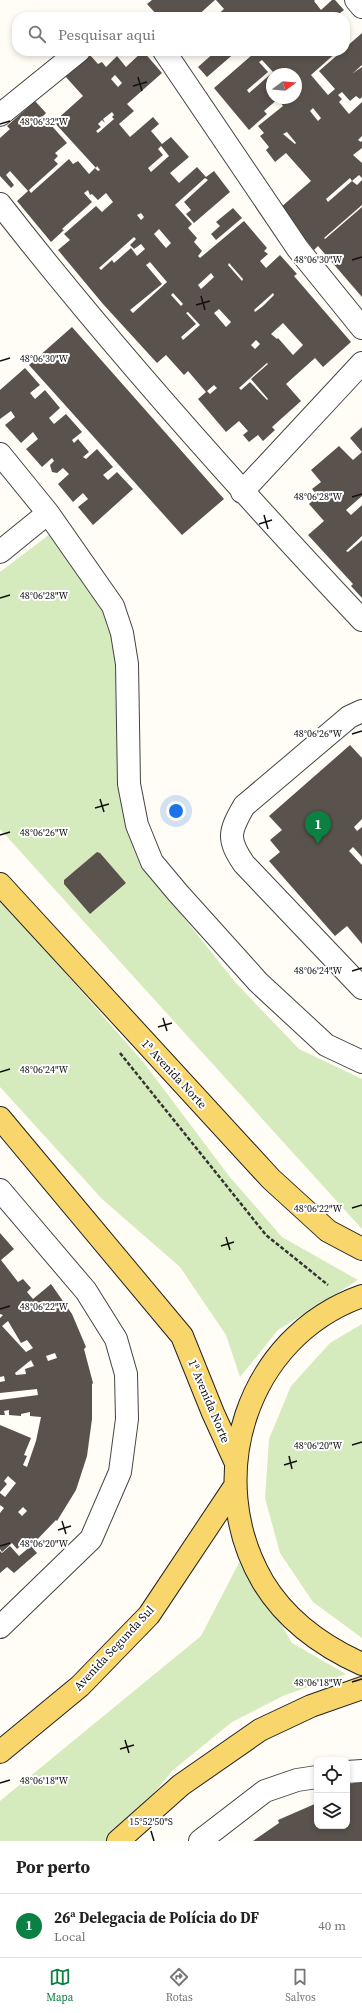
<!DOCTYPE html>
<html lang="pt">
<head>
<meta charset="utf-8">
<style>
  body { margin:0; font-family:"Source Serif 4",serif; background:#f2f2f2; color:#222 }
  .controls { position:absolute; right:12px; bottom:12px; display:grid; overflow:hidden; border-radius:8px; box-shadow:0 2px 6px #0003 }
  .controls button { width:36px; height:36px; display:grid; place-items:center; padding:0; border:0; border-bottom:1px solid #e0e0e0; background:#fff; color:#222; font:20px sans-serif }
  .compass { position:absolute; left:266px; top:68px; width:36px; height:36px; border-radius:50%; background:#fff; box-shadow:0 2px 6px #0003; rotate:74deg }
  .you { position:absolute; left:176px; top:811px; width:14px; height:14px; margin:-10px; border:3px solid #fff; border-radius:50%; background:#1a73e8; box-shadow:0 0 0 6px #1a73e833 }
  .badge { display:grid; place-items:center; width:26px; height:26px; border-radius:50%; background:#0b8043; color:#fff; font-size:13px; font-weight:700 }
  .pin { position:absolute; translate:-50% -33px; filter:drop-shadow(0 1px 2px #0008) }
  .pin::after { content:''; position:absolute; top:21px; width:14px; height:12px; background:inherit; clip-path:polygon(0 0,100% 0,50% 100%) }
  .list { margin:0; padding:0; list-style:none }
  h2 { display:flex; justify-content:space-between; align-items:center; height:52px; margin:0; padding:0 16px; font-size:17px }
  h2 small { font-size:13px; font-weight:400; color:#767676 }
  .list li { display:grid; grid-template-columns:26px 1fr auto; gap:12px; align-items:center; box-sizing:border-box; height:64px; padding:0 16px; border-top:1px solid #e0e0e0 }
  .list b { display:block; font-size:15px; white-space:nowrap }
  .list p { margin:0; font-size:13px; white-space:nowrap; color:#767676 }
  .list em { font-size:13px; font-style:normal; color:#767676 }
  .icon { flex:none; width:22px; height:22px; fill:none; stroke:currentColor; stroke-width:2; stroke-linecap:round; stroke-linejoin:round }
  .map { position:relative; flex:none; width:362px; height:1841px; overflow:hidden }
  .search { position:absolute; background:#fff; box-shadow:0 2px 6px #0003; left:12px; right:12px; top:12px; height:44px; display:flex; align-items:center; gap:10px; box-sizing:border-box; padding:0 14px; border-radius:16px; color:#767676; font-size:15px }
  .sheet { height:116px; background:#fff }
  nav { display:flex; justify-content:space-around; align-items:center; box-sizing:border-box; height:56px; border-top:1px solid #e0e0e0; background:#fff; font-size:11px; color:#767676 }
  nav a { display:grid; justify-items:center; gap:2px }
  nav .on { color:#0b8043 }
  .map>svg:first-child { display:block }
  .green { fill:#d5ebbd }
  .building { fill:#5a524d; fill-rule:evenodd }
  .lines { fill:none; stroke-linecap:round; stroke-linejoin:round }
  .minor-casing { stroke:#444; stroke-width:24 }
  .major-casing { stroke:#222; stroke-width:24 }
  .path { stroke:#333; stroke-width:2.5; stroke-dasharray:4 2; stroke-linecap:butt }
  .minor { stroke:#fff; stroke-width:22 }
  .major { stroke:#f9d66b; stroke-width:22 }
  .ticks { fill:none; stroke:#111; stroke-width:1.5 }
  .labels { text-anchor:middle; dominant-baseline:central; stroke-width:4; stroke-linejoin:round; paint-order:stroke }
  .street-label { font-size:12px; fill:#111; stroke:#fff }
  .ticks-label { font-size:10px; text-anchor:middle; fill:#111; stroke:#fff; stroke-width:4; stroke-linejoin:round; paint-order:stroke }
</style>
</head>
<body>
<div class="map">
<svg width="362" height="1841" viewBox="0 0 362 1841">
  <rect width="100%" height="100%" fill="#fffdf5"/>
  <!-- green -->
  <path class="green" d="M50 534 100 599 118 654 150 875 235 982 299 1049 362 1079V1229L0 829V572Z
    M0 898 144 1063 229 1176 282 1237 358 1280 278 1330 240 1377 226 1335 180 1267 102 1199 0 1087Z
    M362 1324V1638L313 1602 280 1553 265 1498 269 1439 291 1386 330 1343Z
    M244 1553 249 1569 292 1643 346 1674 285 1695 232 1722 172 1771 133 1819 107 1841H0V1801L201 1636Z"/>
  <!-- building -->
  <path class="building" d="M152 0H215L196 17H159L147 4Z
    M216 0H315L314 1 321 10 332 0H335L344 10 335 17H296L297 16 294 13 292 15 294 17H215L224 9Z
    M362 33V65L353 73 362 67V97L360 99 356 96 350 101 342 92 338 95 342 99 339 102 349 114 362 102V136L358 140 361 142 362 141V148L353 155 362 163V178L359 175 352 181 350 178 326 199 328 202 352 181 357 185 362 180V205L324 238 325 239 362 207V297L318 246 314 250 280 208 311 181 286 153 275 162 266 150 269 147 260 136 264 133 258 126 283 106 280 102 285 98H296V74H272V98H279L264 111 267 114 249 130 214 88 252 55 249 51H338L311 75 328 95 335 89 319 71 342 51H345V48ZM262 60 273 72 249 93 247 90 268 72 259 62ZM313 108 321 118 318 121 310 111ZM287 132 296 143 295 144 283 134Z
    M143 51 162 73 127 104 134 111 119 124 130 137 153 117 159 124 151 131 162 144 171 137 189 157 170 173 179 183 197 167 206 177 214 171 230 192 194 223 186 214 191 210 184 202 208 180 205 178 175 205 192 224 188 228 197 238 194 242 202 251 198 256 200 258 244 221 267 248 264 251 268 254 260 261 266 268 280 255 297 274 294 276 351 342 323 367 315 358 286 384 301 401 272 427 275 430 263 441 258 435 249 442 243 435 248 431 239 421 226 432 198 399 206 392 188 371 184 375 166 355 157 363 103 304 58 250 70 240 64 234 96 206 102 212 113 202 106 193 98 200 92 194 90 195 88 190 84 193 92 202 62 229 64 230 51 242 17 201 28 191 10 171 6 175 14 185 11 188 0 176V138L10 129 7 126 35 101 46 113 43 116 67 143 55 153 58 156 54 160 58 164 29 190 31 193 69 159 73 164 78 161 89 174 95 168 98 171 100 170 97 166 96 168 54 122 83 96 65 76 90 55 98 64 102 62 106 67 117 56 126 67ZM115 75 122 83 118 87 111 79ZM112 112 114 115 112 117 114 119 98 133 96 131 101 127 98 124 102 120 105 123 103 119ZM161 146 169 156 151 172 148 168 163 155 158 149ZM141 213 144 217 141 220 137 215ZM159 229 171 243 166 248 154 234ZM134 237 136 239 130 245 134 249 141 244 145 249 137 256 131 248 114 263 112 260 101 270 99 268ZM150 262 167 282 133 313 130 310 162 284 146 265ZM229 263 243 279 242 281 228 265ZM211 273 214 277 201 289 198 285ZM173 293 183 304 181 306 171 295ZM273 293 274 295 263 306 255 312 254 310ZM219 309 231 322 226 327 214 313ZM188 312 200 325 183 340 181 337 196 324 186 313ZM283 323 303 345 293 355 278 338 277 339 271 334ZM256 340 260 344 255 349 251 345ZM267 363 268 364 251 379 268 399 267 400 250 382 241 390 239 388ZM214 385 217 388 210 394 207 391Z
    M216 51H237L207 77 198 67Z
    M233 208 242 218 216 240 211 234 220 226 216 222Z
    M72 327 224 499 182 535 29 365Z
    M25 368 40 385 30 393 35 399 45 390 60 408 49 418 54 424 66 414 82 432 72 440 74 443 78 439 89 452 83 457 86 459 97 449 113 467 103 475 108 480 117 472 133 489 93 525 78 507 88 499 83 493 73 502 58 484 69 474 63 468 57 473 52 472 50 465 54 461 52 458 42 467 26 449 38 439 33 432 21 443 5 425 15 417 11 411 0 419V390Z
    M362 427V452L350 438Z
    M339 446 353 460 362 452V496L346 510 351 515 362 505V536L346 551 348 552 362 540V598L351 586 353 584 308 535 324 521 309 504 318 496 312 489 321 482 311 470Z
    M350 745 362 758V819L354 827 357 831 362 827V857L353 847 349 851 362 865V944L347 926 335 936 269 861 280 852 270 840 282 830 269 816Z
    M97 852 100 853 126 883 90 914 64 884V880Z
    M0 1233 14 1249 1 1260 18 1282 23 1279 31 1288 27 1292 33 1299 51 1284 72 1314 86 1347 84 1349 93 1383 92 1384V1419L87 1456 76 1490 57 1521 56 1520 31 1546 26 1541 17 1549 12 1543 2 1552 0 1549V1513L4 1508 0 1505V1493L5 1497 16 1483 8 1476 4 1481 7 1484 0 1492V1425L31 1438 24 1455 27 1456 23 1465 27 1467 36 1441 41 1417 30 1416V1412L21 1414V1416L9 1415V1410L4 1411 5 1415H0V1400L38 1395 37 1389 0 1393V1382L5 1381 4 1376 0 1377V1318L3 1315 0 1314ZM8 1321 21 1343 27 1340 33 1348 26 1352 2 1326ZM55 1353 57 1358 48 1361 46 1356ZM31 1360 34 1366 25 1369 26 1374 16 1375 15 1373ZM23 1507 27 1511 22 1516 18 1512Z
    M10 1546 19 1556 31 1546 37 1553 14 1573 7 1567 0 1573V1551L2 1553Z
    M362 1781V1841H253L279 1823 278 1820 317 1803V1826H347V1785Z"/>
  <g class="lines">
    <defs>
      <path id="minor" d="M356 0 362 7
        M164 51 298 249 362 328
        M0 115 79 51
        M0 204C113 349 236 486 362 620
        M0 454 48 513 113 606 122 633 127 664 129 784 137 825 152 862 178 893 258 982 326 1045 362 1062
        M242 492 362 363
        M0 552 48 513
        M362 711 349 717 244 806C229 832 227 839 244 864L362 988
        M0 1190 86 1291 116 1339 126 1374 127 1419 120 1472 91 1539 0 1627
        M347 1772 362 1771
        M200 1841 265 1791 297 1780 317 1777"/>
      <path id="major" d="M0 884 271 1179 328 1231 362 1249
        M0 1118 182 1336 213 1413 235 1461
        M362 1296C246 1337 202 1478 263 1582 286 1620 322 1646 362 1664
        M0 1752 80 1686 149 1615 235 1486
        M118 1841 181 1785 260 1730 311 1706 362 1688"/>
    </defs>
    <!-- minor casing -->
    <use href="#minor" class="minor-casing"/>
    <!-- major casing -->
    <use href="#major" class="major-casing"/>
    <!-- path -->
    <path class="path" d="M120 1053 266 1235 328 1285"/>
    <!-- minor -->
    <use href="#minor" class="minor"/>
    <!-- major -->
    <use href="#major" class="major"/>
  </g>
  <!-- ticks -->
  <path class="ticks" d="M138 77 142 91M133 86 147 82M0 124 10 121M352 260 362 257M201 296 205 310M196 305 210 301M0 361 10 358M352 497 362 494M264 515 268 529M259 524 272 520M0 598 10 595M352 734 362 731M100 799 104 812M95 808 109 804M0 835 10 832M352 971 362 968M163 1018 167 1031M158 1027 172 1023M0 1072 10 1069M352 1208 362 1205M226 1237 230 1250M221 1246 234 1242M0 1309 10 1306M352 1445 362 1442M289 1456 292 1469M284 1465 297 1461M62 1521 66 1534M58 1530 71 1526M0 1546 10 1543M352 1682 362 1679M125 1740 129 1753M120 1749 134 1745M0 1783 10 1780M151 1831 154 1841"/>
  <g class="labels">
    <!-- street labels -->
    <g class="street-label">
      <text transform="translate(174 1074) rotate(47)">1ᵃ Avenida Norte</text>
      <text transform="translate(209 1401) rotate(67)">1ᵃ Avenida Norte</text>
      <text transform="translate(114 1648) rotate(-47)">Avenida Segunda Sul</text>
    </g>
  </g>
  <g class="ticks-label">
    <text x="44" y="125">48°06'32"W</text>
    <text x="318" y="263">48°06'30"W</text>
    <text x="44" y="362">48°06'30"W</text>
    <text x="318" y="500">48°06'28"W</text>
    <text x="44" y="599">48°06'28"W</text>
    <text x="318" y="737">48°06'26"W</text>
    <text x="44" y="836">48°06'26"W</text>
    <text x="318" y="974">48°06'24"W</text>
    <text x="44" y="1073">48°06'24"W</text>
    <text x="318" y="1212">48°06'22"W</text>
    <text x="44" y="1310">48°06'22"W</text>
    <text x="318" y="1449">48°06'20"W</text>
    <text x="44" y="1547">48°06'20"W</text>
    <text x="318" y="1686">48°06'18"W</text>
    <text x="44" y="1784">48°06'18"W</text>
    <text x="151" y="1825">15°52'50"S</text>
  </g>
</svg>
<div class="controls">
<button><svg class="icon" aria-label="locate" viewBox="0 0 24 24"><circle cx="12" cy="12" r="6"/><path d="M12 2v4M12 18v4M2 12h4M18 12h4"/></svg></button>
<button><svg class="icon" aria-label="layers" viewBox="0 0 24 24"><path d="M12 4l9 5-9 5-9-5zM3 14l9 5 9-5"/></svg></button>
</div>
<svg class="compass" viewBox="-18 -18 36 36"><path d="M0-13l5 13h-10z" fill="#e53935"/><path d="M0 13l5-13h-10z" fill="#767676"/></svg>
<div class="you"></div>
<div class="pin badge" style="left:318px;top:844px">1</div>
<div class="search"><svg class="icon" aria-label="search" viewBox="0 0 24 24"><circle cx="10" cy="10" r="6"/><path d="M15 15l6 6"/></svg>Pesquisar aqui</div>
</div>
<section class="sheet">
<h2>Por perto<small></small></h2>
<ul class="list">
<li><span class="badge">1</span><div><b>26ª Delegacia de Polícia do DF</b><p>Local</p></div><em>40 m</em></li>
</ul>
</section>
<nav>
<a class="on"><svg class="icon" aria-label="map" viewBox="0 0 24 24"><path d="M3 6l6-2 6 2 6-2v14l-6 2-6-2-6 2zM9 4v14M15 6v14"/></svg>Mapa</a>
<a><svg class="icon" aria-label="directions" viewBox="0 0 24 24"><path d="M12 3l9 9-9 9-9-9zM9 14v-3h6M13 9l2 2-2 2"/></svg>Rotas</a>
<a><svg class="icon" aria-label="saved" viewBox="0 0 24 24"><path d="M7 4h10v16l-5-4-5 4z"/></svg>Salvos</a>
</nav>
</body>
</html>
